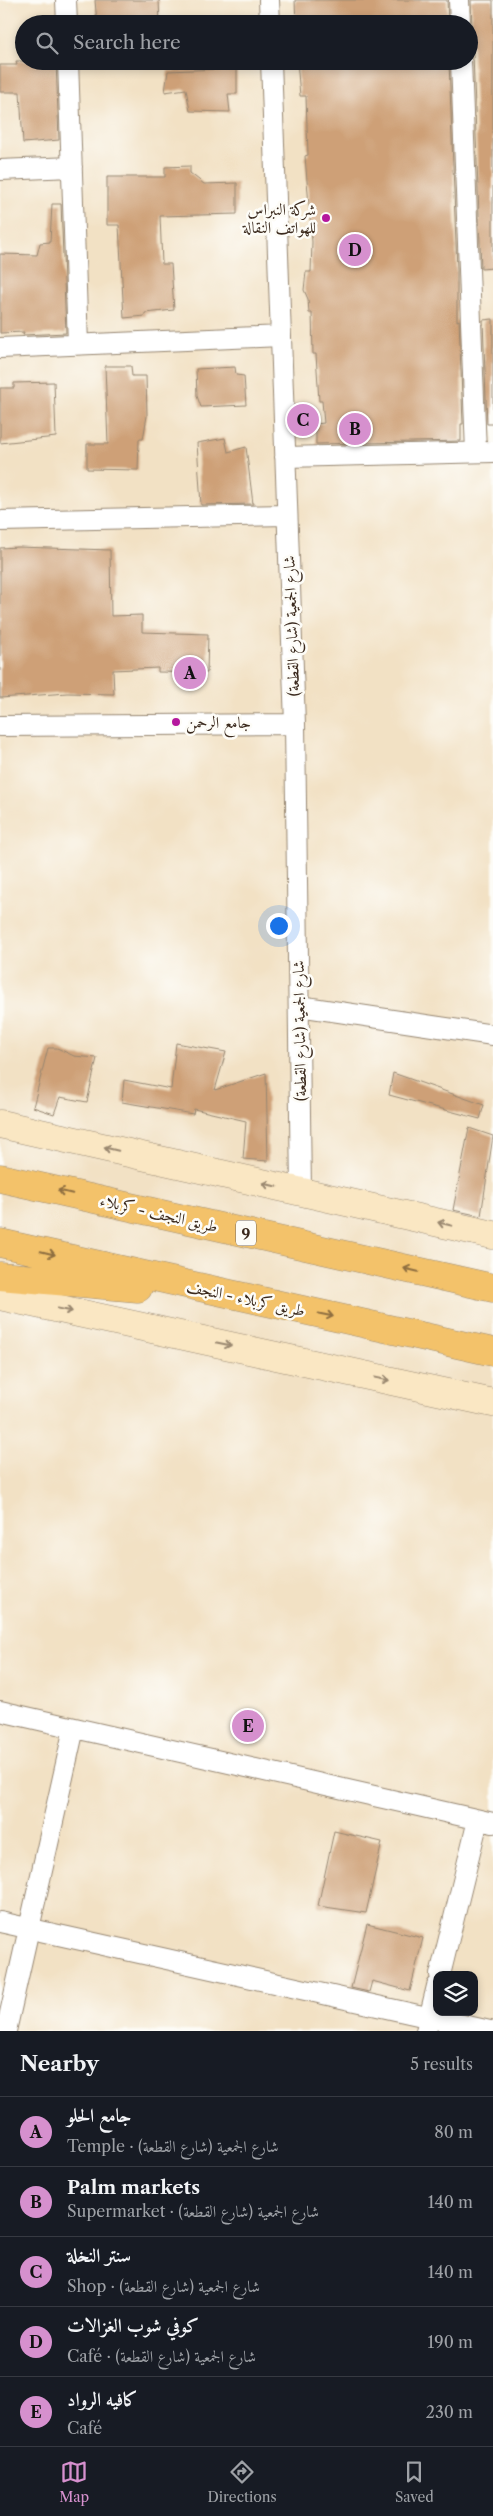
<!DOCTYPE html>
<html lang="en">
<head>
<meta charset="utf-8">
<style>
  body { margin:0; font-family:"Libre Caslon Text",Amiri,serif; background:#20242c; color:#f1f3f6 }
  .controls { position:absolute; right:15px; bottom:15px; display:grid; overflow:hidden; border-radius:10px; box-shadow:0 2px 8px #0003 }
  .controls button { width:45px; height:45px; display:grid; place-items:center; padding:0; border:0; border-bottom:1px solid #363941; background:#171b24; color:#f1f3f6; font:25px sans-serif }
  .you { position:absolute; left:278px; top:925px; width:18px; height:18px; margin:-12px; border:4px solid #fff; border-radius:50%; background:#1a73e8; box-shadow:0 0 0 8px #1a73e833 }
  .badge { display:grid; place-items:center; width:32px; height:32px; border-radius:50%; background:#d690ce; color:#111; font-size:16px; font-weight:700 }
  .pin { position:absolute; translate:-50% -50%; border:2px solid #fff; box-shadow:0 1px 5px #0006 }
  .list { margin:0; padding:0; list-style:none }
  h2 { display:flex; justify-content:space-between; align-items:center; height:65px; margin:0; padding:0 20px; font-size:21px }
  h2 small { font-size:16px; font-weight:400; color:#9ea1a6 }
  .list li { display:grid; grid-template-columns:32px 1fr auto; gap:15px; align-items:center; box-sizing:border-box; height:70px; padding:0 20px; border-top:1px solid #363941 }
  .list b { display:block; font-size:19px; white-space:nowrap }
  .list p { margin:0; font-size:16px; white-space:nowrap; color:#9ea1a6 }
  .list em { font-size:16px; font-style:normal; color:#9ea1a6 }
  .icon { flex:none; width:28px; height:28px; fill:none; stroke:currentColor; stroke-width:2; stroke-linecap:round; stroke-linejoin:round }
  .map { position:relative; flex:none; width:493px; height:2031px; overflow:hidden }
  .search { position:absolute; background:#171b24; box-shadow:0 2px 8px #0003; left:15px; right:15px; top:15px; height:55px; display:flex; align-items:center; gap:12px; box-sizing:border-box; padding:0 18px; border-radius:28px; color:#9ea1a6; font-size:19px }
  .sheet { height:415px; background:#171b24 }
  nav { display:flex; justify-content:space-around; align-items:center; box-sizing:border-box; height:70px; border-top:1px solid #363941; background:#171b24; font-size:14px; color:#9ea1a6 }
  nav a { display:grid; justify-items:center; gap:2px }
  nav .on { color:#d690ce }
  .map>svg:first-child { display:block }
  .building { fill:#cea077 }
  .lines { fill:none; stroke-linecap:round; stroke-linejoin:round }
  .minor-casing { stroke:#968671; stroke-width:22 }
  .secondary-casing { stroke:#968671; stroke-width:29 }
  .trunk-casing { stroke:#968671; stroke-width:29 }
  .minor { stroke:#fff; stroke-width:20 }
  .secondary { stroke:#fae7c3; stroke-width:28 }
  .trunk { stroke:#f3c26a; stroke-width:28 }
  .oneway { stroke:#9a8870 }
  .oneway2 { stroke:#8e6e40 }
  .poi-dot { fill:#b5179e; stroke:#fdfcf7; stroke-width:2 }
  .labels { text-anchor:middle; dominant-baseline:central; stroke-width:5; stroke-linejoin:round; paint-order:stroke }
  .shield { fill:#fdfcf7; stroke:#75695f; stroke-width:1 }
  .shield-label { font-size:15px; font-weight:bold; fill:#3b2a1e }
  .poi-label { font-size:16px; fill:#3b2a1e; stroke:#fdfcf7; text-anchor:end }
  .street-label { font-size:16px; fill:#3b2a1e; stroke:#fdfcf7 }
</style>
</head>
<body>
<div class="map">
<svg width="493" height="2031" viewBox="0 0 493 2031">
  <rect width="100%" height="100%" fill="#fdfcf7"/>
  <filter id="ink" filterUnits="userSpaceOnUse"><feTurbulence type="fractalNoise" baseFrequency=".02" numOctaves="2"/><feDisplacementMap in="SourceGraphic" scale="10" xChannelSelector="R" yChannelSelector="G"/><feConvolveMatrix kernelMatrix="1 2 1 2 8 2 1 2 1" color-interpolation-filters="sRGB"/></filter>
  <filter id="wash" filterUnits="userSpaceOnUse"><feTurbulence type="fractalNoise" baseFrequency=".0096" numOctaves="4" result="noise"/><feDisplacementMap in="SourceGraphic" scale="20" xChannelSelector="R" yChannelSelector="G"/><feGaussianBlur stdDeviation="1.12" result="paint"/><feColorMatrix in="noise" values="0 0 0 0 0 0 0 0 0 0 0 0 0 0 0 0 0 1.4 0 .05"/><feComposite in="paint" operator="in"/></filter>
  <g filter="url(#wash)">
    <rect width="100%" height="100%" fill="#f2e1c4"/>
    <g id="blocks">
      <!-- building -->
      <path class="building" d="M95 0H159L160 24H97Z
        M295 0H447L448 24H296Z
        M471 0H493V268L481 269Z
        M16 61H56L59 140 23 143 20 92H0V65H17Z
        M217 61H237V94H228L230 112 190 111 186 89 165 92 168 71 217 69Z
        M297 61H342L343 67 449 62 457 270V321L459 320 463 424H461V441L316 444V424L324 423 322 401H319L316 354H313L312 313H309L308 299 304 290 306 272H311L312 242 305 156 308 155 306 96H300Z
        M190 166V173L204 184 237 183V214L160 216 162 264H171L174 310 145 313V316L124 318 119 225H107V177H165V167Z
        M52 204H61L66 333 23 335 24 332 0 333V254L37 255 40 243 50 242Z
        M493 319V424H487L483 320Z
        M105 366H131L132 376H146L147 416 143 439H139L138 470 87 469V444H108Z
        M235 367 236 375 244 376 246 405 201 407 197 396 196 369Z
        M54 382 56 437 0 443V388H14V383Z
        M225 438 228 452 246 447 253 504 201 505 197 443Z
        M18 547 110 550 111 616 142 615V632L208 634 207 673 158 672V668L113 670 114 694 67 693 0 698V548Z
        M176 1043 226 1052 215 1090 266 1073 268 1161 243 1159 246 1121 194 1109 193 1114 122 1102 124 1080 171 1089Z
        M48 1048H57L74 1056 97 1058 87 1102 60 1097 54 1114 33 1107Z
        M393 1073 484 1105 480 1119 389 1095Z
        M469 1128 493 1136 481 1216 453 1210Z
        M334 1831 382 1842 366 1913 318 1906Z
        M367 1924 423 1938 410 1991 372 1981 369 1992 351 1988Z"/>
    </g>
  </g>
  <g filter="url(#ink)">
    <use href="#blocks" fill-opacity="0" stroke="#968671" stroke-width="1"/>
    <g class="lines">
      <defs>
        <path id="minor" d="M66 0 67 24
          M269 0 270 24
          M459 0 460 24
          M68 61 78 344
          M271 61 295 724 301 1192
          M461 61 476 452
          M0 170 72 167
          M0 348 281 336
          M285 457 493 452
          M0 521 287 515
          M0 726 295 724
          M299 1006 493 1035
          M0 1711 493 1823
          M0 1922 490 2031
          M440 1975 478 1820
          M6 2031 74 1728
          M426 2031 437 1986"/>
        <path id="secondary" d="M0 1124 493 1235
          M0 1296 493 1403"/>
        <path id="trunk" d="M0 1178 493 1288
          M0 1243 493 1352
          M0 1276 138 1288"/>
      </defs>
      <!-- minor casing -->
      <use href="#minor" class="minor-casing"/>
      <!-- secondary casing -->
      <use href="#secondary" class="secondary-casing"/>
      <!-- trunk casing -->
      <use href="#trunk" class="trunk-casing"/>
      <!-- minor -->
      <use href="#minor" class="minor"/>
      <!-- secondary -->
      <use href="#secondary" class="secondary"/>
      <!-- trunk -->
      <use href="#trunk" class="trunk"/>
    </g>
    <!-- one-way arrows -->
    <defs><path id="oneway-shaft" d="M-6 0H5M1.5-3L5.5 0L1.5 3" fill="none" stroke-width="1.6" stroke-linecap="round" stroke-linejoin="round" transform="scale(1.25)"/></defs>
    <g class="oneway">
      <use href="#oneway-shaft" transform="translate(111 1149) rotate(-167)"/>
      <use href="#oneway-shaft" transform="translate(270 1185) rotate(-167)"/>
      <use href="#oneway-shaft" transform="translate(445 1224) rotate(-167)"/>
      <use href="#oneway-shaft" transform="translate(65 1310) rotate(12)"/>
      <use href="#oneway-shaft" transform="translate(224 1344) rotate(12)"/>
      <use href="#oneway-shaft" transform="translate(382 1379) rotate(12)"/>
    </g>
    <g class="oneway2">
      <use href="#oneway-shaft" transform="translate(65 1192) rotate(-167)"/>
      <use href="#oneway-shaft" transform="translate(48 1253) rotate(13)"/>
      <use href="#oneway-shaft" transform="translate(411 1270) rotate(-167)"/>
      <use href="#oneway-shaft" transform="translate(326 1315) rotate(12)"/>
    </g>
  </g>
  <!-- markers -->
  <g class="poi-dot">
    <circle cx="326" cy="218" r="5"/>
    <circle cx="176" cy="722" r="5"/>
  </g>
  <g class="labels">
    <!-- shield labels -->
    <rect class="shield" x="236" y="1220.5" width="20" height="25" rx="4"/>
    <g class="shield-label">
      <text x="246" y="1233">9</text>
    </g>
    <!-- poi labels -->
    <g class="poi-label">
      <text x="316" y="209">شركة النبراس<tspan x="316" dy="18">للهواتف النقالة</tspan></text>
      <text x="186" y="722" text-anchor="start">جامع الرحمن</text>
    </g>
    <!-- street labels -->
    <g class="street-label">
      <text transform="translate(291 626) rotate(-92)">شارع الجمعية (شارع القطعة)</text>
      <text transform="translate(299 1031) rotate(-91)">شارع الجمعية (شارع القطعة)</text>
      <text transform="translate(159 1213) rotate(13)">طريق النجف - کربلاء</text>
      <text transform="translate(246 1298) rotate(12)">طريق کربلاء - النجف</text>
    </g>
  </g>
</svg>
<div class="controls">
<button><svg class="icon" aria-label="layers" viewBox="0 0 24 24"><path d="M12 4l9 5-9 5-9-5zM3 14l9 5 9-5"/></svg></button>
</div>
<div class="you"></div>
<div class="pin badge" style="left:190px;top:673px">A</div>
<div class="pin badge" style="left:355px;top:429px">B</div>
<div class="pin badge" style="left:303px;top:420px">C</div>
<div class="pin badge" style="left:355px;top:250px">D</div>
<div class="pin badge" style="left:248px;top:1726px">E</div>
<div class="search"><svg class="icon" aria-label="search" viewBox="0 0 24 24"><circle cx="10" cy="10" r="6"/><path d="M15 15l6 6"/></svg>Search here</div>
</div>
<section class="sheet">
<h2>Nearby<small>5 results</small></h2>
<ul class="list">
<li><span class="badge">A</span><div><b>جامع الحلو</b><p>Temple · شارع الجمعية (شارع القطعة)</p></div><em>80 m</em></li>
<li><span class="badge">B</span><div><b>Palm markets</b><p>Supermarket · شارع الجمعية (شارع القطعة)</p></div><em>140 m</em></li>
<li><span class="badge">C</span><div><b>سنتر النخلة</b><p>Shop · شارع الجمعية (شارع القطعة)</p></div><em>140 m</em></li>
<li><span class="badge">D</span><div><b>كوفي شوب الغزالات</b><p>Café · شارع الجمعية (شارع القطعة)</p></div><em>190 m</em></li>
<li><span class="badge">E</span><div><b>كافيه الرواد</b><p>Café</p></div><em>230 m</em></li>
</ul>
</section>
<nav>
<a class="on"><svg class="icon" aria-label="map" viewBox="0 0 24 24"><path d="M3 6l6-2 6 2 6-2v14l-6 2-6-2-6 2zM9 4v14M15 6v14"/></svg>Map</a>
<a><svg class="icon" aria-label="directions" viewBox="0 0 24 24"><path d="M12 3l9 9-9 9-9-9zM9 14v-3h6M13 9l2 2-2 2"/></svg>Directions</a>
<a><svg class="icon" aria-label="saved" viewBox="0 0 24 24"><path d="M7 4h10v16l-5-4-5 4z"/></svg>Saved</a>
</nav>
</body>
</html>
